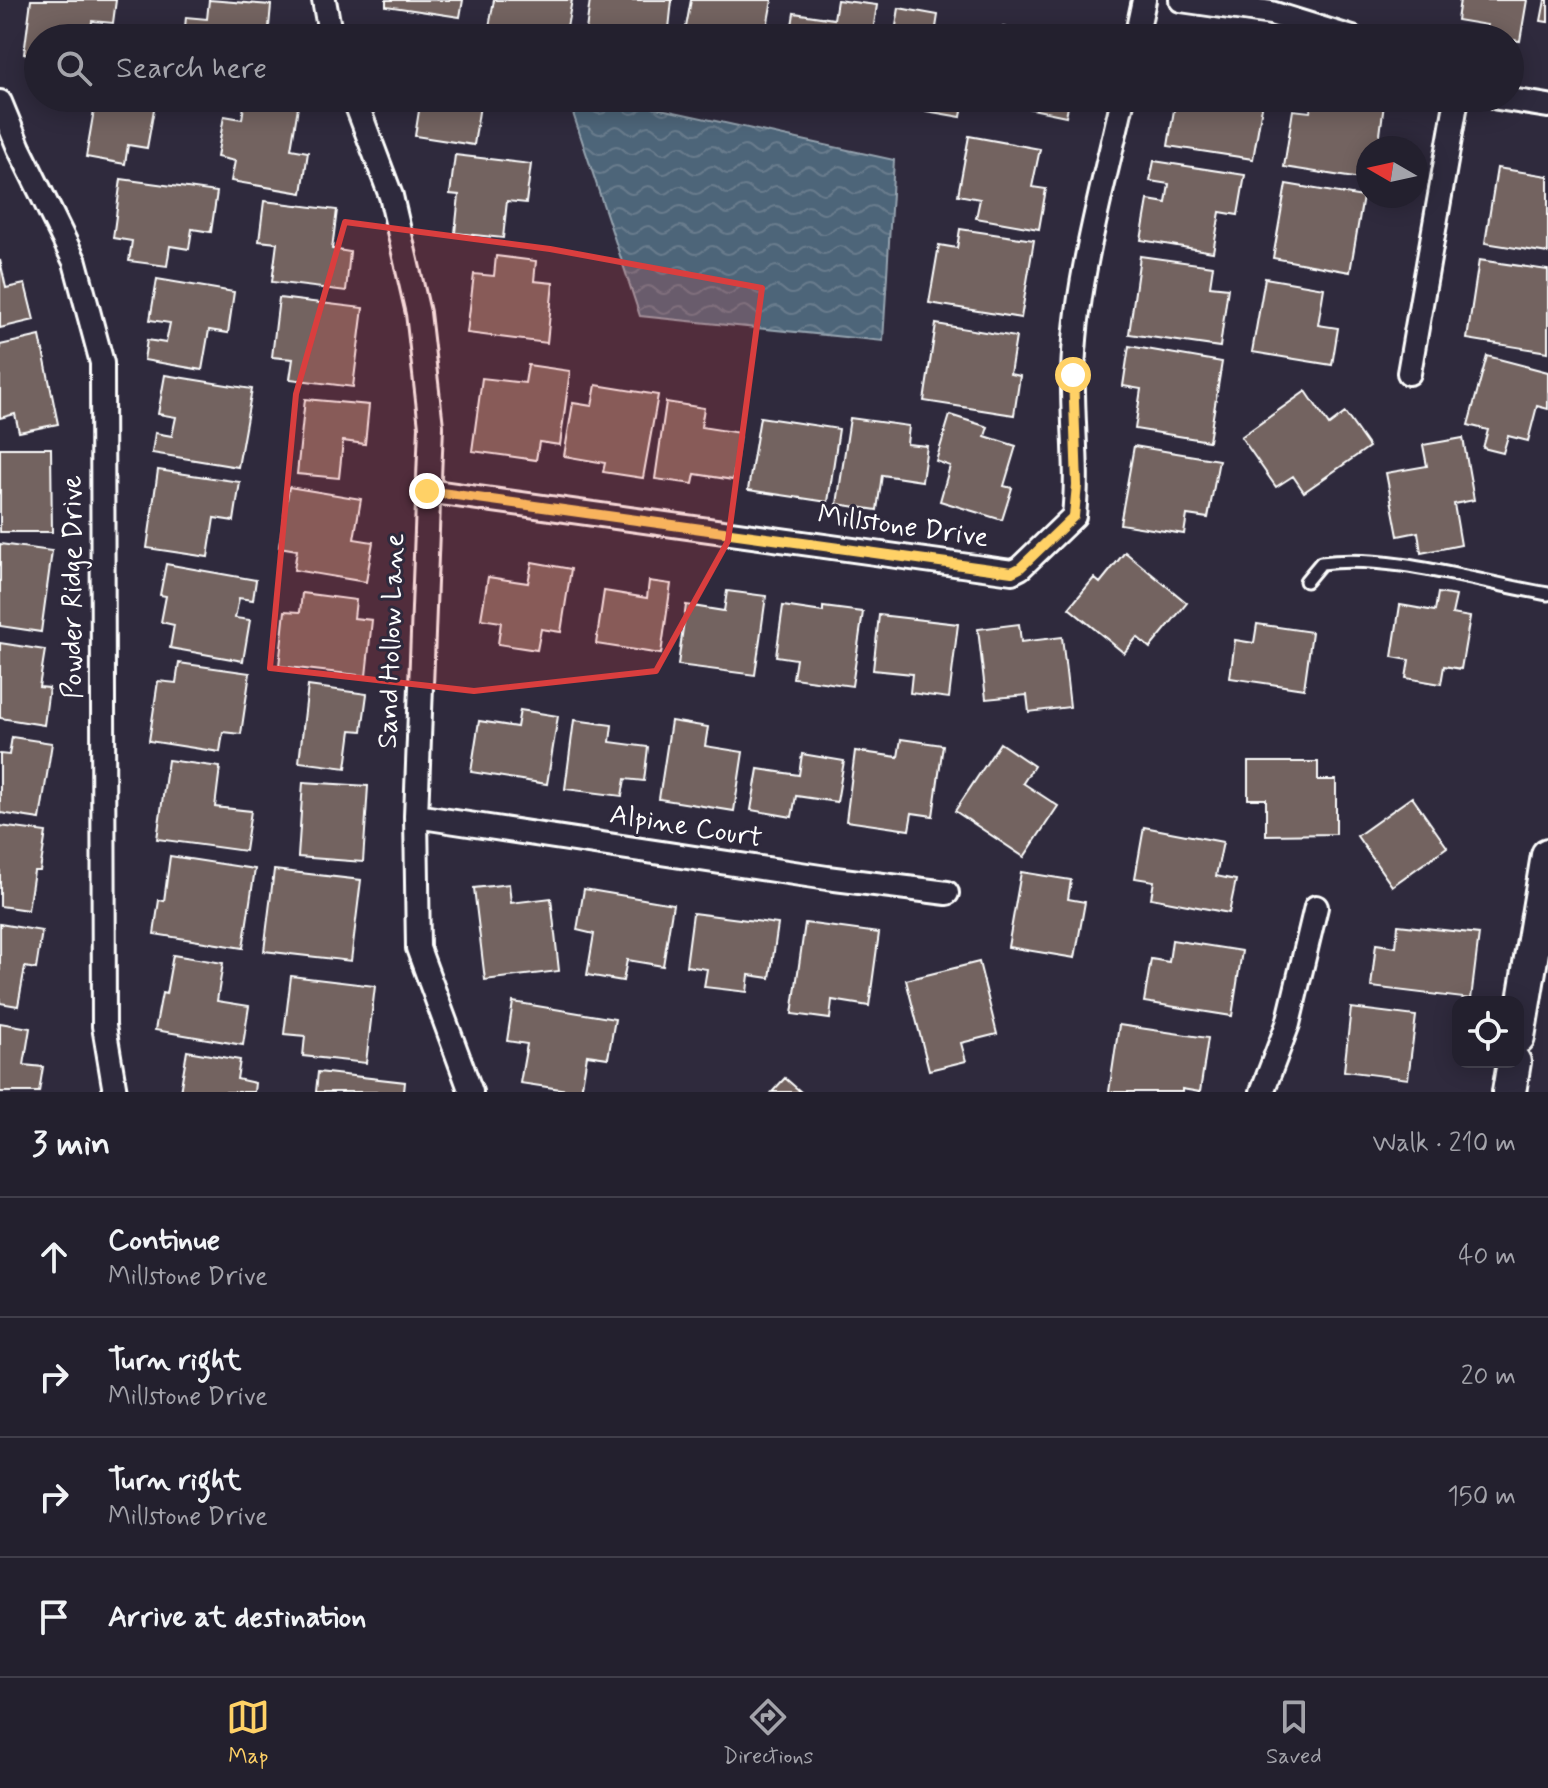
<!DOCTYPE html>
<html lang="en">
<head>
<meta charset="utf-8">
<style>
  body { margin:0; font-family:Mynerve,sans-serif; background:#2f2d3a; color:#f1f3f6 }
  .controls { position:absolute; right:24px; bottom:24px; display:grid; overflow:hidden; border-radius:16px; box-shadow:0 4px 20px #0003 }
  .controls button { width:72px; height:72px; display:grid; place-items:center; padding:0; border:0; border-bottom:2px solid #403e4a; background:#23202e; color:#f1f3f6; font:40px sans-serif }
  .compass { position:absolute; left:1356px; top:136px; width:72px; height:72px; border-radius:50%; background:#23202e; box-shadow:0 4px 20px #0003; rotate:279deg }
  .stop { position:absolute; width:24px; height:24px; margin:-18px; border:6px solid #ffd166; border-radius:50%; background:#fff }
  .stop.end { background:#ffd166; border-color:#fff; box-shadow:0 2px 8px #0008 }
  .list { margin:0; padding:0; list-style:none }
  h2 { display:flex; justify-content:space-between; align-items:center; height:104px; margin:0; padding:0 32px; font-size:34px }
  h2 small { font-size:26px; font-weight:400; color:#a3a3aa }
  .list li { display:grid; grid-template-columns:52px 1fr auto; gap:24px; align-items:center; box-sizing:border-box; height:120px; padding:0 32px; border-top:2px solid #403e4a }
  .list b { display:block; font-size:30px; white-space:nowrap }
  .list p { margin:0; font-size:26px; white-space:nowrap; color:#a3a3aa }
  .list em { font-size:26px; font-style:normal; color:#a3a3aa }
  .icon { flex:none; width:44px; height:44px; fill:none; stroke:currentColor; stroke-width:2; stroke-linecap:round; stroke-linejoin:round }
  .map { position:relative; flex:none; width:1548px; height:1092px; overflow:hidden }
  .search { position:absolute; background:#23202e; box-shadow:0 4px 20px #0003; left:24px; right:24px; top:24px; height:88px; display:flex; align-items:center; gap:20px; box-sizing:border-box; padding:0 28px; border-radius:44px; color:#a3a3aa; font-size:30px }
  .sheet { height:584px; background:#23202e }
  nav { display:flex; justify-content:space-around; align-items:center; box-sizing:border-box; height:112px; border-top:2px solid #403e4a; background:#23202e; font-size:22px; color:#a3a3aa }
  nav a { display:grid; justify-items:center; gap:4px }
  nav .on { color:#ffd166 }
  .map>svg:first-child { display:block }
  .water { fill:url(#water-waves); stroke:#95a3af; stroke-width:2 }
  .building { fill:#736461; stroke:#fff; stroke-width:2 }
  .lines { fill:none; stroke-linecap:round; stroke-linejoin:round }
  .lane-casing { stroke:#fff; stroke-width:17 }
  .street-casing { stroke:#fff; stroke-width:28 }
  .secondary-casing { stroke:#fff; stroke-width:38 }
  .lane { stroke:#2f2a3d; stroke-width:11 }
  .street { stroke:#2f2a3d; stroke-width:22 }
  .secondary { stroke:#2f2a3d; stroke-width:32 }
  .route { stroke:#ffd166; stroke-width:10 }
  .marked { fill:#da3e3e; fill-opacity:0.2; stroke:#da3e3e; stroke-width:6; stroke-linejoin:round }
  .labels { text-anchor:middle; dominant-baseline:central; stroke-width:6; stroke-linejoin:round; paint-order:stroke }
  .street-label { font-size:28px; fill:#fff; stroke:#2f2a3d }
</style>
</head>
<body>
<div class="map">
<svg width="1548" height="1092" viewBox="0 0 1548 1092">
  <defs>
    <pattern id="water-waves" width="16" height="10" patternUnits="userSpaceOnUse" patternTransform="scale(2)"><rect width="16" height="10" fill="#4e6579"/><path d="M0 5q4-4 8 0t8 0" fill="none" stroke="#697c8d"/></pattern>
  </defs>
  <rect width="100%" height="100%" fill="#2f2a3d"/>
  <filter id="ink" filterUnits="userSpaceOnUse"><feTurbulence type="fractalNoise" baseFrequency=".0125" numOctaves="2"/><feDisplacementMap in="SourceGraphic" scale="16" xChannelSelector="R" yChannelSelector="G"/><feConvolveMatrix kernelMatrix="1 2 1 2 8 2 1 2 1" color-interpolation-filters="sRGB"/></filter>
  <g filter="url(#ink)">
    <!-- water -->
    <path class="water" d="M568 98H610L894 160 883 341 640 316Z"/>
    <!-- building -->
    <path class="building" d="M31 0H116L113 23 92 21 90 38H38V55L24 54Z
      M209 0 271 5 268 38H184L186 17 207 19Z
      M386 0H463L460 17 386 6Z
      M494 0H572L565 38 527 31 526 38H487Z
      M590 0H672L668 38H585Z
      M691 0H772L765 38H684Z
      M837 0 877 5 872 38H790L794 13 834 19Z
      M1460 0H1527L1520 41 1486 36 1487 25 1457 20Z
      M1545 0H1548V22L1541 21Z
      M899 8 938 15 935 34 958 38H894Z
      M1003 27 1042 36 1043 30 1082 38H1000Z
      M70 98H156L147 148 128 145 125 164 86 157 94 110 69 105Z
      M421 98H501L500 108 480 105 474 145 415 136Z
      M904 98H964L961 117 903 107Z
      M1009 98H1070L1066 116 1008 104Z
      M1176 98H1242L1263 101 1253 159 1168 146Z
      M1313 98H1347L1384 104 1379 142 1373 141 1372 148H1368L1367 180 1284 167 1293 110 1310 112Z
      M245 99 298 107 291 149 308 152 302 193 231 181 235 161 217 157 224 116 242 119Z
      M969 136 1040 149 1032 187 1046 189 1039 229 976 218 980 199 958 195Z
      M455 155 531 164 526 203 507 201 503 238 455 233 459 195 450 194Z
      M1154 161 1245 175 1238 215 1220 212 1213 252 1141 240 1148 200 1166 203 1169 184 1150 181Z
      M1497 168 1548 176V253L1485 243Z
      M121 179 217 192 211 232 192 229 189 249 170 246 167 266 129 261 132 241 113 238Z
      M1286 184 1363 197 1350 272 1273 258Z
      M264 201 337 210 332 249 350 252 346 291 272 282 277 243 259 241Z
      M960 229 1034 240 1021 318 929 303 939 245 957 248Z
      M496 256 536 261 534 281 553 283 547 343 467 333 474 274 494 276Z
      M1140 256 1213 266 1210 286 1228 288 1220 347 1129 334Z
      M0 260 6 288 25 284 34 320 0 328Z
      M1479 260 1548 270V352L1467 339Z
      M1265 278 1324 288 1318 325 1338 328 1332 365 1252 352Z
      M157 279 234 292 228 333 209 330 202 370 144 360 147 340 166 343 170 323 150 320Z
      M279 298 363 308 353 387 290 379 293 359 272 357Z
      M936 324 1016 337 1010 374 1020 376 1014 415 924 401Z
      M40 336 58 424 19 432 15 414 0 418V345Z
      M1129 346 1222 362 1209 441 1135 429 1141 389 1123 386Z
      M1487 356 1548 372V409L1537 406 1528 441 1508 436 1503 453 1483 448 1488 430 1468 425Z
      M528 365 570 371 560 445 539 442 536 460 472 451 482 378 525 383Z
      M165 375 252 389 238 467 152 453 155 433 172 436 176 417 158 414Z
      M596 385 658 395 643 478 603 472 605 463 564 456 573 403 592 406Z
      M1306 391 1329 425 1345 413 1369 447 1304 492 1293 476 1276 487 1241 437Z
      M305 399 369 405 365 444 343 441 339 478 297 474Z
      M666 402 704 408 701 427 740 433 733 480 695 474 693 484 655 479Z
      M950 415 988 427 985 436 1016 446 1004 486 1012 488 1002 520 940 501 950 466 936 461Z
      M760 417 839 429 828 502 748 490Z
      M850 418 909 426 907 444 927 446 922 481 882 475 877 510 837 504Z
      M1463 438 1474 500 1454 504 1461 545 1421 553 1418 532 1398 536 1386 473 1427 466 1423 445Z
      M1134 446 1219 460 1208 518 1187 515 1184 534 1120 524Z
      M0 448H51L52 532H0Z
      M158 470 240 482 234 521 214 518 208 557 147 548Z
      M289 487 361 499 354 539 373 542 366 582 294 570 297 550 279 547Z
      M0 544 52 551 41 632 0 626Z
      M1125 552 1187 603 1150 648 1137 637 1124 653 1069 608 1094 578 1100 583Z
      M532 562 571 569 561 632 541 629 537 650 498 644 501 622 481 619 488 577 528 583Z
      M166 564 256 580 253 600 239 598 235 618 250 620 243 661 170 648 174 625 161 622 166 596 160 595Z
      M649 581 671 584 661 654 596 644 604 591 647 598Z
      M727 591 766 596 755 675 678 665 686 605 724 611Z
      M302 593 356 600 354 618 372 620 366 676 279 666 285 611 300 612Z
      M1438 593 1456 596 1452 614 1470 617 1461 669 1444 666 1441 684 1406 678 1409 660 1392 657 1400 605 1435 611Z
      M783 606 823 612V607L863 612 852 686 793 678 796 659 776 656Z
      M879 615 958 624 949 698 910 693 912 674 873 670Z
      M1019 624 1021 642 1062 637 1070 707 1029 712 1027 695 986 699 978 629Z
      M1257 624 1312 632 1304 689 1230 678 1235 640 1254 643Z
      M0 643 45 650 39 687 49 688 44 725 0 718Z
      M179 663 250 673 241 734 223 732 220 752 149 741 158 681 176 683Z
      M308 686 367 694 362 731 351 730 346 768 299 762Z
      M520 710 558 716 547 784 471 772 479 721 517 727Z
      M574 720 612 725 610 742 648 747 644 781 625 779 622 796 565 789Z
      M671 721 708 727 705 746 743 752 734 811 659 799Z
      M12 737 52 743 40 819 0 813V754L9 755Z
      M901 739 943 745 933 816 912 813 909 830 846 821 855 751 898 757Z
      M1000 743 1034 766 1023 783 1058 806 1024 857 955 811Z
      M802 754 844 761 837 802 796 796 792 817 751 810 758 769 799 775Z
      M168 760 220 767 215 807 251 811 245 851 157 839Z
      M1248 762H1318V780H1336V834L1266 835V799H1248Z
      M303 782 368 786 363 862 298 857Z
      M1412 797 1447 847 1392 886 1357 836Z
      M0 826 46 832 40 871H34L28 910 0 906Z
      M1144 827 1223 842 1216 876 1236 880 1229 913 1151 898 1154 881 1135 878Z
      M170 856 255 869 243 948 154 934 159 900 164 901Z
      M274 870 361 880 351 961 264 951Z
      M1021 872 1071 880 1068 899 1085 902 1075 958 1008 947Z
      M509 884 511 903 551 898 559 971 485 980 474 888Z
      M584 889 673 904 663 966 627 960 623 981 587 975 594 934 577 930Z
      M693 913 778 924 770 978 749 975 747 992 704 987 707 969 686 966Z
      M805 923 879 933 869 1006 832 1000 830 1019 792 1014Z
      M0 924 42 931 36 969 25 967 18 1006 0 1003Z
      M1398 925 1479 934 1471 999 1371 987 1376 944 1396 947Z
      M1172 940 1242 951 1232 1016 1144 1002 1151 959 1169 962Z
      M173 955 223 963 217 1001 249 1006 243 1045 155 1030 162 993 166 994Z
      M979 962 997 1034 961 1043 966 1061 929 1070 906 980Z
      M291 976 375 986 366 1063 303 1056 305 1036 284 1034Z
      M513 1002 615 1019 608 1058 587 1055 581 1092 520 1083 527 1044 507 1041Z
      M1351 1008 1416 1016 1408 1079 1344 1071Z
      M0 1023 30 1028 24 1065 43 1067 39 1092H0Z
      M1119 1025 1208 1038 1200 1092 1182 1089V1092H1109Z
      M187 1051 240 1060 237 1079 255 1083 254 1092H180Z
      M318 1072 405 1082 404 1092H316Z
      M785 1078 801 1092H772Z"/>
    <g class="lines">
      <defs>
        <path id="lane" d="M1306 581 1321 563C1393 554 1476 582 1548 594"/>
        <path id="street" d="M324 0 331 38
          M1181 0 1271 13 1352 38
          M1136 38 1144 0
          M354 98 391 196 418 313 431 426 416 816 418 948 471 1092
          M1498 98 1548 106
          M0 102 19 148 75 262 102 363 104 1026 115 1092
          M1409 373 1457 98
          M427 491 1012 572 1020 568 1074 516C1079 469 1072 422 1073 375 1075 282 1103 189 1123 98
          M416 816 827 878 947 893
          M1262 1092 1288 1024 1316 907"/>
        <path id="secondary" d="M1518 1037 1548 855
          M1509 1092 1514 1062"/>
      </defs>
      <!-- lane casing -->
      <use href="#lane" class="lane-casing"/>
      <!-- street casing -->
      <use href="#street" class="street-casing"/>
      <!-- secondary casing -->
      <use href="#secondary" class="secondary-casing"/>
      <!-- lane -->
      <use href="#lane" class="lane"/>
      <!-- street -->
      <use href="#street" class="street"/>
      <!-- secondary -->
      <use href="#secondary" class="secondary"/>
    </g>
  </g>
  <g class="lines" filter="url(#ink)">
    <!-- route -->
    <path class="route" d="M427 491 1012 572 1020 568 1074 516 1077 485 1073 375"/>
  </g>
  <!-- marked area -->
  <path class="marked" d="M345 222 550 249 762 288 728 541 656 671 474 691 270 668 296 394Z"/>
  <g class="labels">
    <!-- street labels -->
    <g class="street-label">
      <text transform="translate(903 527) rotate(8)">Millstone Drive</text>
      <text transform="translate(73 587) rotate(-90)">Powder Ridge Drive</text>
      <text transform="translate(392 641) rotate(-88)">Sand Hollow Lane</text>
      <text transform="translate(686 827) rotate(9)">Alpine Court</text>
    </g>
  </g>
</svg>
<div class="controls">
<button><svg class="icon" aria-label="locate" viewBox="0 0 24 24"><circle cx="12" cy="12" r="6"/><path d="M12 2v4M12 18v4M2 12h4M18 12h4"/></svg></button>
</div>
<svg class="compass" viewBox="-18 -18 36 36"><path d="M0-13l5 13h-10z" fill="#e53935"/><path d="M0 13l5-13h-10z" fill="#a3a3aa"/></svg>
<div class="stop" style="left:1073px;top:375px"></div>
<div class="stop end" style="left:427px;top:491px"></div>
<div class="search"><svg class="icon" aria-label="search" viewBox="0 0 24 24"><circle cx="10" cy="10" r="6"/><path d="M15 15l6 6"/></svg>Search here</div>
</div>
<section class="sheet">
<h2>3 min<small>Walk · 210 m</small></h2>
<ul class="list">
<li><svg class="icon" aria-label="ahead" viewBox="0 0 24 24"><path d="M12 20V5M6 11l6-6 6 6"/></svg><div><b>Continue</b><p>Millstone Drive</p></div><em>40 m</em></li>
<li><svg class="icon" aria-label="right" viewBox="0 0 24 24"><path d="M7 20v-9h11M14 6l5 5-5 5"/></svg><div><b>Turn right</b><p>Millstone Drive</p></div><em>20 m</em></li>
<li><svg class="icon" aria-label="right" viewBox="0 0 24 24"><path d="M7 20v-9h11M14 6l5 5-5 5"/></svg><div><b>Turn right</b><p>Millstone Drive</p></div><em>150 m</em></li>
<li><svg class="icon" aria-label="arrive" viewBox="0 0 24 24"><path d="M6 21V4h12l-3 4 3 4H6"/></svg><div><b>Arrive at destination</b></div></li>
</ul>
</section>
<nav>
<a class="on"><svg class="icon" aria-label="map" viewBox="0 0 24 24"><path d="M3 6l6-2 6 2 6-2v14l-6 2-6-2-6 2zM9 4v14M15 6v14"/></svg>Map</a>
<a><svg class="icon" aria-label="directions" viewBox="0 0 24 24"><path d="M12 3l9 9-9 9-9-9zM9 14v-3h6M13 9l2 2-2 2"/></svg>Directions</a>
<a><svg class="icon" aria-label="saved" viewBox="0 0 24 24"><path d="M7 4h10v16l-5-4-5 4z"/></svg>Saved</a>
</nav>
</body>
</html>
